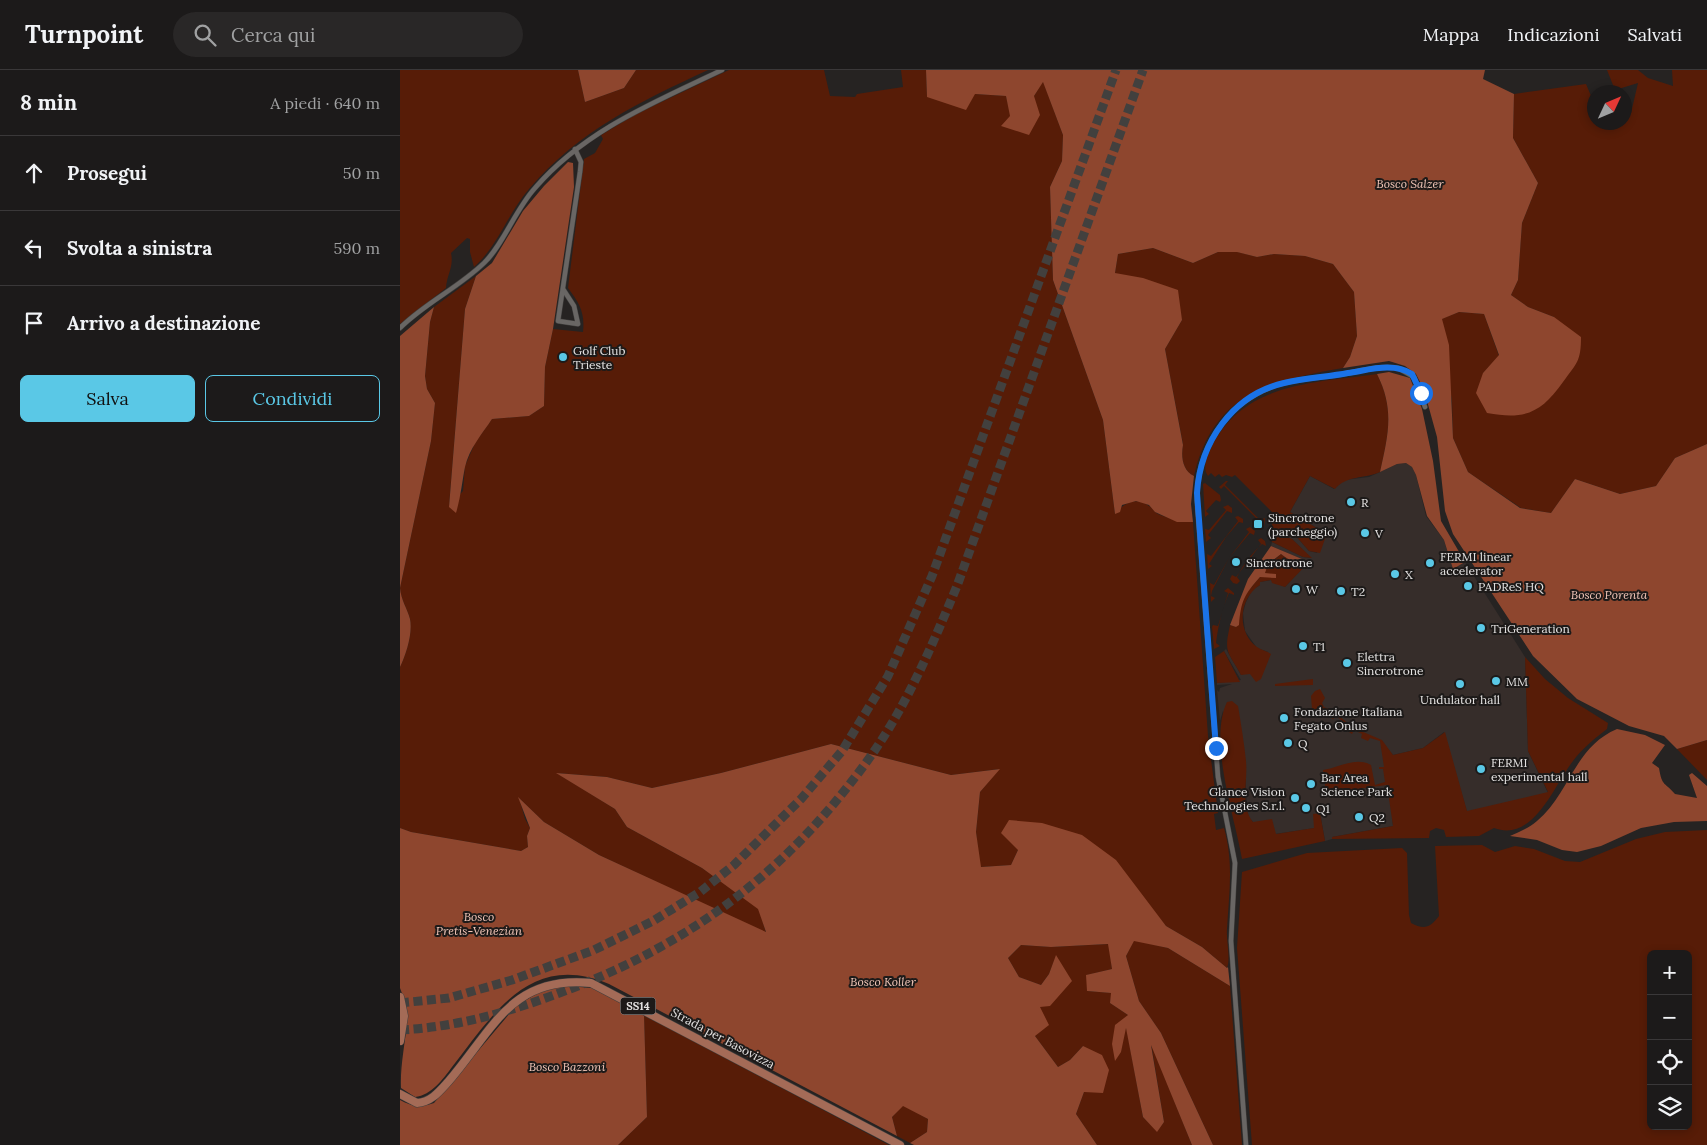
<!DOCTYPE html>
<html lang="it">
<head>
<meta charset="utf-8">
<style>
  body { margin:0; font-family:Lora,serif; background:#292727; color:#f1f3f6 }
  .controls { position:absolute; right:15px; bottom:15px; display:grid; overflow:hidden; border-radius:8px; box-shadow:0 2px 8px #0003 }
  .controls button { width:45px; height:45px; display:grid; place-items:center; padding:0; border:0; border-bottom:1px solid #3a3839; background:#1c1a1a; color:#f1f3f6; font:25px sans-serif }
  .compass { position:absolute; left:1187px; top:15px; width:45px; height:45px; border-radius:50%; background:#1c1a1a; box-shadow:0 2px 8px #0003; rotate:46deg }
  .stop { position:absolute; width:15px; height:15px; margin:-11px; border:4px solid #1a73e8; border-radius:50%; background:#fff }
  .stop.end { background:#1a73e8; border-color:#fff; box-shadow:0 1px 5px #0008 }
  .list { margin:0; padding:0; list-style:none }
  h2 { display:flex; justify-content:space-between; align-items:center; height:65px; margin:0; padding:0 20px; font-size:21px }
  h2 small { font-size:16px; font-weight:400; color:#a0a1a2 }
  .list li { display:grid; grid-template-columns:32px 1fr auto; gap:15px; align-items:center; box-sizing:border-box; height:75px; padding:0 20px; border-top:1px solid #3a3839 }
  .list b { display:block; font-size:19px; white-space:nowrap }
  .list em { font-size:16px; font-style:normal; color:#a0a1a2 }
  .actions { display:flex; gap:10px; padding:15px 20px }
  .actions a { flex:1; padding:11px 0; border:1px solid #5ac8e6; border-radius:8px; text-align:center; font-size:18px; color:#5ac8e6 }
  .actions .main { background:#5ac8e6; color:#111 }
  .icon { flex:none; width:28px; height:28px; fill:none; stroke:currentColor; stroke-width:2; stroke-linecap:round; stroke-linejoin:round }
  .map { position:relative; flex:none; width:1307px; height:1075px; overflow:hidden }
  header { display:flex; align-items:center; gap:30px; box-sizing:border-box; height:70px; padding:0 25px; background:#1c1a1a; border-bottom:1px solid #3a3839 }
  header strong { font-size:24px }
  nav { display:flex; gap:28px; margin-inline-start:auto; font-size:18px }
  .search { width:350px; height:45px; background:#292727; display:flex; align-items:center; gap:12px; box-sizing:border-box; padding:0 18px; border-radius:28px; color:#a0a1a2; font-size:19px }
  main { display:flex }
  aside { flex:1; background:#1c1a1a }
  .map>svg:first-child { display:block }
  .built { fill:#362d2a }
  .green { fill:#571c07; fill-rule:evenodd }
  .forest { fill:#8e462e }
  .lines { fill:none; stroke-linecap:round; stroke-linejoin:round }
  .motorway-tunnel { stroke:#42403e; stroke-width:9; stroke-dasharray:9 4.5; stroke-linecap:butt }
  .minor-casing { stroke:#42403f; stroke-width:5.5 }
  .primary-casing { stroke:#42403f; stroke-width:9 }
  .minor { stroke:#696664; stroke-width:4.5 }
  .primary { stroke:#a46b57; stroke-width:8 }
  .route { stroke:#1a73e8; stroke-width:6 }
  .poi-dot { fill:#5ac8e6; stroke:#1d1a19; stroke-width:2 }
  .labels { text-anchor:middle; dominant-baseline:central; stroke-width:4; stroke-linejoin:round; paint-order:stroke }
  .shield { fill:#1d1a19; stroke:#a8a5a4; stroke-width:1 }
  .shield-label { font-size:11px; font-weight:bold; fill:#e3e1e0 }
  .park-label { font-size:12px; font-style:italic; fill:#f2c6b8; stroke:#1d1a19 }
  .poi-label { font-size:12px; fill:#e3e1e0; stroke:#1d1a19; text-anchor:start }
  .street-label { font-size:12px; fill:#e3e1e0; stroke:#1d1a19 }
</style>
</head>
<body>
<header>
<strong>Turnpoint</strong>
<div class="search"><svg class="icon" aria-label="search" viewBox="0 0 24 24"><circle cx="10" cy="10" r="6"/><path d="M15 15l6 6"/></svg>Cerca qui</div>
<nav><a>Mappa</a><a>Indicazioni</a><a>Salvati</a></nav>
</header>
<main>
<aside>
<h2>8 min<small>A piedi · 640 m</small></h2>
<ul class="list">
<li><svg class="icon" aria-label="ahead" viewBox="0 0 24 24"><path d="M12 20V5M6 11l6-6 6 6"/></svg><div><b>Prosegui</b></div><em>50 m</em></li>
<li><svg class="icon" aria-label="left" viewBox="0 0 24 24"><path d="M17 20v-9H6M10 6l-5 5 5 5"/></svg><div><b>Svolta a sinistra</b></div><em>590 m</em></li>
<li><svg class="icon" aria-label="arrive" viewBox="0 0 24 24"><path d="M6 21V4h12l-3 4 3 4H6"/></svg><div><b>Arrivo a destinazione</b></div></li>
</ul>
<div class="actions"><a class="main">Salva</a><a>Condividi</a></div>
</aside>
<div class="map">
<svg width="1307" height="1075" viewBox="0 0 1307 1075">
  <rect width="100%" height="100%" fill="#262322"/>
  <!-- built -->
  <path class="built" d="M1006 393 1012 397 1016 405 1026 446 1044 470 1053 499 1065 492 1125 587 1128 681 1148 723 1067 742 1044 662 1023 678 993 685 985 676 993 756 932 767V769L925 771 920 743 915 758 875 764 853 752 848 746 846 724V691L823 641 820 651 817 620 819 622 820 618 832 614 817 615V613L841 610 824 581 826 579 841 605 865 595 868 591V582L857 578 845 561 843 543 846 532 852 520 860 515V512L871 510 885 517 908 492 871 476 872 472 903 487 911 488 892 469 873 465V458L895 465 909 481 917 483 926 466 920 460 890 442 910 406 934 419 944 410 969 407 997 394Z"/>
  <!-- green -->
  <path class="green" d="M0 0H178L185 32 224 18 236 0H308C241 31 178 61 129 119 108 143 98 176 74 197L70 182V169L67 168 51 183C54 197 47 204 46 218L0 254Z
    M329 0H424L430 26 455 27 457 24 503 17 501 0H526L527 27 575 24 606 26 611 46 602 56 634 26 643 11 663 65 662 91 650 117 653 210 703 350 715 444C723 433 737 426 749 436 753 438 754 442 758 444 770 449 780 452 793 452L808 666 818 743 814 744 816 760 824 758C834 793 829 824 827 859 826 871 831 887 827 898L802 877 766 856 750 837 618 780 611 795 580 797 576 762 580 722 599 699 551 705 431 674 321 703 252 718 207 707 157 703 215 739 227 757 302 798 359 839 366 863 199 785 144 752 119 728 125 749 130 758 127 766 128 777 121 781 11 762 0 758V597C6 585 13 563 10 549 7 538 1 530 0 518L31 371 35 333 27 319 25 306 30 252 34 237 76 206 65 239 49 436 63 421 65 396 75 373 92 349 129 346 144 336 145 297 153 259 183 262C185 243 180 234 168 218L184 89 195 83 203 69 201 65 236 44Z
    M1207 0H1238L1248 8 1273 16 1272 0H1307V374L1275 388 1256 416 1220 424 1175 409 1151 443 1121 438 1068 402 1053 368 1052 332 1041 249 1059 242 1084 244 1099 286 1083 303 1154 247 1128 237 1111 225 1118 210 1122 153 1138 113 1113 68 1114 24 1186 14 1194 33V52H1224L1225 43H1231L1238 13 1215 20Z
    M753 178 793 193 818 182H838L857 187 874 184 905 186 933 194 954 222 957 266 950 287 943 298C870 311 813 323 794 406 782 400 781 386 783 374L765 279 782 250 715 203 718 184Z
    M977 304C995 340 988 365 980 402 964 409 947 405 935 419L910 406 890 442 920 460 926 466 920 483 909 481 895 465 873 458 869 445 872 442 835 405 832 407 826 405 822 407 819 404 815 407 811 403 808 406C802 398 807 387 811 378 843 312 914 313 977 304Z
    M826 411H828L825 415 860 450 865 448 864 457 859 456 860 454 858 450 824 416 821 419 819 417Z
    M805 413 820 425 821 430 820 432 816 430 806 441 809 444 805 447 803 414Z
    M828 435 832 438V443L827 441 808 465 811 468 806 472 805 459 809 460 826 440 823 437Z
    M838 446 843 449V453L839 452 826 467 809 494 812 496 808 499 807 484 811 486 838 451 835 447Z
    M850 457 855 461 854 465 850 463 829 488 812 521 811 526 815 528 811 532 810 513 814 515 829 488 849 462 846 459Z
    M878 464 892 469 912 488 903 487 872 472 870 467Z
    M861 468 865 471 866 476 862 474C852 483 843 495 837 507L840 511 837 514 833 513 830 509 832 505 836 507 861 474 858 470Z
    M881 484C890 491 898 494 909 492L885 517 872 513 871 510 860 512V515C839 528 836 561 857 577 861 580 867 581 871 584L861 609 856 612 850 604 841 605C827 580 824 583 830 555L836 557C838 551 838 548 839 541 841 528 851 517 860 507H876L864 503 865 498Z
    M828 518 834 523V525L829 523C822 539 818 557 816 573L820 576 814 579 812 557 813 555 818 556 828 523 824 521Z
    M824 581 840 612 817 613 815 587Z
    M1125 587 1145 609 1168 628 1208 653 1207 659C1194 669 1182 679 1173 691 1154 715 1134 773 1094 758L1079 766 1046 767 1044 760 1036 758 1030 761 1029 768 932 769V767L993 756 987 715 926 723 923 700C938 698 956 686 971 695L975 715 985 712 983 699H979V697H984L980 671 970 668 968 671 961 668 962 664 954 660 952 664 946 660 948 655 936 646 933 649 922 641 912 639 911 626 915 621 920 619 925 628 922 633 924 637 931 640 954 658 982 670 993 685 1023 678 1045 662 1067 741 1148 722 1128 681Z
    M913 609V615L875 616V614Z
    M832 631 838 636C841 654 844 672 846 691 848 711 840 736 853 752L872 749 876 764 914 758 913 744 920 743 925 771 842 789C835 747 808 671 827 632Z
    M1307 670V710L1277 679Z
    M1307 760V1075H852L837 878 842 802 907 783 1002 778 1007 783 1009 845 1011 853C1024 860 1030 858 1039 846L1035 776 1082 775 1095 782 1115 776 1134 779 1165 791 1180 792 1236 769 1265 762ZM1251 884H1288V1056H1251Z
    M734 870 768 878 830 916 842 1075H813L761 963 739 931 726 886Z
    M709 874 712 899 687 905V921L712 923 710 933 728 945 721 982 726 956 743 1047 757 1061 764 1052 751 973 792 1075H697L676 1044 684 1022 683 976 670 990 658 997 635 966 640 936 656 886 649 904 641 915 619 907 608 888 621 875 651 877Z
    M244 945 489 1075H218L247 1047Z
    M503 1035 528 1049 527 1062 510 1073 497 1066 492 1047Z"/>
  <!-- forest -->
  <path class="forest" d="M178 0H236L224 18 185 32Z
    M526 0H1085L1083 9 1114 24 1113 68 1138 113 1122 153 1118 210 1111 225 1128 237 1154 247 1181 267C1181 291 1177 293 1163 312 1141 343 1125 350 1087 343L1076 323 1083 303 1099 285 1084 244 1059 242 1042 249 1049 275 1053 368 1068 402 1120 438 1151 443 1175 409 1220 424 1256 416 1275 388 1307 374V670L1277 679 1264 666 1229 656 1177 629 1133 586 1053 464 1045 441 1037 367 1024 320 1016 304 1005 296 989 291 943 298 950 287 957 266 954 222 933 194 905 186 874 184 857 187 837 182H818L793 193 753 178 718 184 715 203 743 208 778 220 782 250 765 279 783 375C781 386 782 400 794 406L791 434 793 452H777L755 442 749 435 736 431 722 435 720 442 715 444 703 350 653 210 650 117 662 91 663 65 643 12 634 26 640 45 629 65 601 56 610 46 606 26 575 24 566 40 527 27Z
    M168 92 173 93 174 117 153 259 145 297 144 336 129 346 92 349C82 364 69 379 65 397 62 412 61 426 56 443L49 437 65 239 76 206 92 193 123 141 144 116Z
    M34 237 30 252 25 306 27 319 35 333 31 371 0 518C1 530 7 538 10 549 13 563 6 585 0 597V266Z
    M989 302 1010 308 1022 339 1033 391 1041 451 1065 492 1053 499 1044 470 1027 446 1016 405 1012 397 1006 393 997 394 980 402C988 365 995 340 977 304Z
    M871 476 909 492C897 494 890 491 881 484L868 494 865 503 876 504V508L860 507C844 525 841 531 839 555L836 557 830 555 848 509Z
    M1217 659 1245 665 1265 675 1252 693 1259 698C1262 717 1265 712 1275 724L1297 728 1289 705 1292 703 1307 716V751L1274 752 1241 758 1201 776 1177 782 1162 780 1137 770 1110 766C1119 762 1129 758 1137 751 1169 725 1174 677 1217 659Z
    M431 674 551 705 600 699 580 722 576 762 581 797 611 795 618 780 601 763 609 750 642 753 682 765 716 790 766 856 802 877 827 898 828 897 830 916 768 878 734 871 726 886 739 931 761 963 813 1075H792L751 975 764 1052 757 1062 743 1047 726 958 721 982 715 991 712 974 715 955 728 945 710 933 711 923 687 921 686 905 712 899 708 874 651 877 621 875 608 888 619 907 641 915 649 904 656 885 672 911 650 936 640 937 649 955 635 966 658 997 670 990 683 976 702 985 709 1000 703 1023 684 1022 676 1044 697 1075H514L510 1073 527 1062 528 1049 503 1036 492 1047 497 1066 209 914C131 881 94 943 52 997 43 1009 32 1025 15 1027L1 1018C0 997 5 974 7 952 9 941 4 929 0 918V758L11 762 121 781 128 777 127 766 130 758 118 727 144 752 199 785 366 862 358 839 302 798 227 757 215 739 156 703 207 707 252 718 321 703Z
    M167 916 192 918 244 944 247 1047 218 1075H0V1030C12 1037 21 1037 34 1033L116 936 141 921Z"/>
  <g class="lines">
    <!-- motorway-tunnel -->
    <path class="motorway-tunnel" d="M0 933 49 928 112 910 194 880 253 851 300 822 334 795 401 729 442 681 488 606 532 506 716 0
      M0 960C55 957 102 944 154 925 284 878 383 806 465 694 505 640 531 578 557 516L743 0"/>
    <defs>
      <path id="minor" d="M163 219 174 236 178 254 158 251 180 102 181 92 175 79
        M0 258C25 233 58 218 84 193 103 175 115 140 135 118 185 60 255 32 322 0
        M846 1075 831 871 835 793 818 707 797 431C796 380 825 334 874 316 894 309 917 308 938 305 957 302 979 295 998 298L1014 307 1025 337"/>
      <path id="primary" d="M0 927 4 946 0 971
        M0 1024 17 1033C31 1032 39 1022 48 1012 93 960 111 905 191 913L500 1075"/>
    </defs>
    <!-- minor casing -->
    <use href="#minor" class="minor-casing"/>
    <!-- primary casing -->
    <use href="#primary" class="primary-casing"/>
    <!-- minor -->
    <use href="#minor" class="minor"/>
    <!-- primary -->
    <use href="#primary" class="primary"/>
  </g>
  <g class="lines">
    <!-- route -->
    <path class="route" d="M816 678 797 423C800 373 832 325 884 313 905 308 927 307 948 303 969 300 993 292 1012 304L1021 323"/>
  </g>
  <!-- markers -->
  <g class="poi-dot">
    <circle cx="163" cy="287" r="5"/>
    <circle cx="951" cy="432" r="5"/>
    <rect x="853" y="449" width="10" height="10" rx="2.5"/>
    <circle cx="965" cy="463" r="5"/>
    <circle cx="836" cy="492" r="5"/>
    <circle cx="1030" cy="493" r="5"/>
    <circle cx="995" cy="504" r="5"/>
    <circle cx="1068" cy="516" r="5"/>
    <circle cx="896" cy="519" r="5"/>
    <circle cx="941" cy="521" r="5"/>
    <circle cx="1081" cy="558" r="5"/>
    <circle cx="903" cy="576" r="5"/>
    <circle cx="947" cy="593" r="5"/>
    <circle cx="1096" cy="611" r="5"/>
    <circle cx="1060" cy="614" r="5"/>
    <circle cx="884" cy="648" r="5"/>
    <circle cx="888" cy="673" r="5"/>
    <circle cx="1081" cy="699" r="5"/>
    <circle cx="911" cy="714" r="5"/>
    <circle cx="895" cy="728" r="5"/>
    <circle cx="906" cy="738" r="5"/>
    <circle cx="959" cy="747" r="5"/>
  </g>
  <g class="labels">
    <!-- shield labels -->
    <rect class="shield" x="220.5" y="927.5" width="35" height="17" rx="4"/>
    <g class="shield-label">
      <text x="238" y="936">SS14</text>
    </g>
    <!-- park labels -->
    <g class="park-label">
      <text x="1010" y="113">Bosco Salzer</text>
      <text x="1209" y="524">Bosco Porenta</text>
      <text x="79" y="846">Bosco<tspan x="79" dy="14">Pretis-Venezian</tspan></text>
      <text x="483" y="911">Bosco Koller</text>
      <text x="167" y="996">Bosco Bazzoni</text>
    </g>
    <!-- poi labels -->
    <g class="poi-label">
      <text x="173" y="280">Golf Club<tspan x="173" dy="14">Trieste</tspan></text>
      <text x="961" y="432">R</text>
      <text x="868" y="447">Sincrotrone<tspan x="868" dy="14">(parcheggio)</tspan></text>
      <text x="975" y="463">V</text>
      <text x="1040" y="486">FERMI linear<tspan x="1040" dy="14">accelerator</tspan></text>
      <text x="846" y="492">Sincrotrone</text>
      <text x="1005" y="504">X</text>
      <text x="1078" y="516">PADReS HQ</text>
      <text x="906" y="519">W</text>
      <text x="951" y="521">T2</text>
      <text x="1091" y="558">TriGeneration</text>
      <text x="913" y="576">T1</text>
      <text x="957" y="586">Elettra<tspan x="957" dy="14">Sincrotrone</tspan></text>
      <text x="1106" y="611">MM</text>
      <text x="1060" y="629" text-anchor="middle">Undulator hall</text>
      <text x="894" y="641">Fondazione Italiana<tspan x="894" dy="14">Fegato Onlus</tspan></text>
      <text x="898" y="673">Q</text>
      <text x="1091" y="692">FERMI<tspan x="1091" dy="14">experimental hall</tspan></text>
      <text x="921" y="707">Bar Area<tspan x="921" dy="14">Science Park</tspan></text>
      <text x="885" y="721" text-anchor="end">Glance Vision<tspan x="885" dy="14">Technologies S.r.l.</tspan></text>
      <text x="916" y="738">Q1</text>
      <text x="969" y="747">Q2</text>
    </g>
    <!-- street labels -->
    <g class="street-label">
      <text transform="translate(323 968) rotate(28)">Strada per Basovizza</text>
    </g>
  </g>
</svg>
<div class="controls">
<button>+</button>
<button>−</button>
<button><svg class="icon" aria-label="locate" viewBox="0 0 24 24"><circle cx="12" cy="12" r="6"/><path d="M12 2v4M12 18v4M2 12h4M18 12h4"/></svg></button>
<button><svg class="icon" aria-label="layers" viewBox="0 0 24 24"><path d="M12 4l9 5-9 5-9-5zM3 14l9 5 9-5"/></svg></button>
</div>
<svg class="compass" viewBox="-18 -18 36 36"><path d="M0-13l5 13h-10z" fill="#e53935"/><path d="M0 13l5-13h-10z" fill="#a0a1a2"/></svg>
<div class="stop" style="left:1021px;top:323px"></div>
<div class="stop end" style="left:816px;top:678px"></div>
</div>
</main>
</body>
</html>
